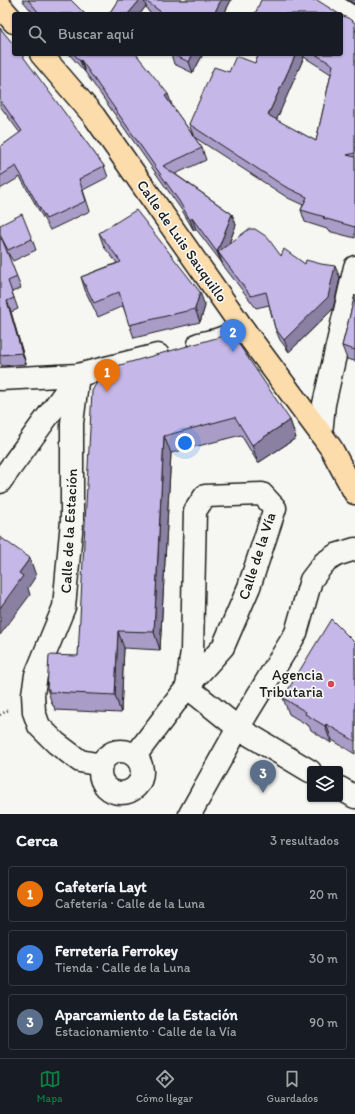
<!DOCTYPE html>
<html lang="es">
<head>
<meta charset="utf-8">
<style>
  body { margin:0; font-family:Itim,sans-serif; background:#20242c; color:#f1f3f6 }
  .controls { position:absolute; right:12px; bottom:12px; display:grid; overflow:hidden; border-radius:4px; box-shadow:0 1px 3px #0004 }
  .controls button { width:36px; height:36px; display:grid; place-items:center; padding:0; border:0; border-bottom:1px solid #363941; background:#171b24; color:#f1f3f6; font:20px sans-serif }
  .you { position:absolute; left:185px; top:443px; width:14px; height:14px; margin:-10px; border:3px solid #fff; border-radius:50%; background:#1a73e8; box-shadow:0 0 0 6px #1a73e833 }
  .badge { display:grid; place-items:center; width:26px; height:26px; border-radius:50%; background:#0b8043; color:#fff; font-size:13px; font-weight:700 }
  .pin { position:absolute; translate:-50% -33px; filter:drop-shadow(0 1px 2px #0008) }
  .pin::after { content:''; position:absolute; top:21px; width:14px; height:12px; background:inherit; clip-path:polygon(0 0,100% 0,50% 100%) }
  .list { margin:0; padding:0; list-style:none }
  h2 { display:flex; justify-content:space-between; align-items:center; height:52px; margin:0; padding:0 16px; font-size:17px }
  h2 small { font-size:13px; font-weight:400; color:#9ea1a6 }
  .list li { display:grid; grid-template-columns:26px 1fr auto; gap:12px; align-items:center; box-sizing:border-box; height:56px; margin:0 8px 8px; padding:0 8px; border:1px solid #363941; border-radius:4px }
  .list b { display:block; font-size:15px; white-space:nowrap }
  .list p { margin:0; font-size:13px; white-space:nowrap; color:#9ea1a6 }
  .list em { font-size:13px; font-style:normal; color:#9ea1a6 }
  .icon { flex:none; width:22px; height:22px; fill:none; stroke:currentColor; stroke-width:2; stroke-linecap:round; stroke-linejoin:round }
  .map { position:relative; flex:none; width:355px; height:814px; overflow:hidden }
  .search { position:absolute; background:#171b24; box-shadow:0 1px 3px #0004; left:12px; right:12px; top:12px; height:44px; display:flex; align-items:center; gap:10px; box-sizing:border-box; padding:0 14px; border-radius:4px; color:#9ea1a6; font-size:15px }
  .sheet { height:244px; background:#171b24 }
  nav { display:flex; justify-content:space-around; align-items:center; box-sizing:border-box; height:56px; border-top:1px solid #363941; background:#171b24; font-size:11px; color:#9ea1a6 }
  nav a { display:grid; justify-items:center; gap:2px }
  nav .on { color:#0b8043 }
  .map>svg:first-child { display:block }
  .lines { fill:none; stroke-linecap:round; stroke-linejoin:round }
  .minor-casing { stroke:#1c1c1c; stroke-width:25 }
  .major-casing { stroke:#1c1c1c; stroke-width:25 }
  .path { stroke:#1c1c1c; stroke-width:2.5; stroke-dasharray:1 3; stroke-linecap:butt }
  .minor { stroke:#f6f6f2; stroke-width:22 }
  .major { stroke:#fddcac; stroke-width:22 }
  .wall { fill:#a99dc8; stroke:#1c1c1c; fill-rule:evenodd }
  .shaded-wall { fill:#8a80a2; stroke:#1c1c1c }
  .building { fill:#c5b7e8; stroke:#1c1c1c }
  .poi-dot { fill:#d1495b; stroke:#f6f6f2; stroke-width:1.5 }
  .labels { text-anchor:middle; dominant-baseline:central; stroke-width:3.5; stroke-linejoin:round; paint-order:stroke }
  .street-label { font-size:15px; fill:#1c1c1c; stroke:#f6f6f2 }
  .poi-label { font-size:15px; fill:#1c1c1c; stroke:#f6f6f2; text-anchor:end }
</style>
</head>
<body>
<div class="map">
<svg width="355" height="814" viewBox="0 0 355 814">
  <rect width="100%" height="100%" fill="#f6f6f2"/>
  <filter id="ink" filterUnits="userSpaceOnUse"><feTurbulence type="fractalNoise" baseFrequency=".025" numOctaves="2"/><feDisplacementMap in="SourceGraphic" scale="8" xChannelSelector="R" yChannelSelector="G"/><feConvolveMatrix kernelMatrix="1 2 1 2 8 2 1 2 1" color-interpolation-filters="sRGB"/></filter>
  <g filter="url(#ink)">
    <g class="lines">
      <defs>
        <path id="minor" d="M325 0 355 19
          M199 344 216 340 244 330
          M78 375 72 423V521L64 607 36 675 33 694 34 712 39 726 56 743 80 761 101 765
          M0 379 78 375 158 355
          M321 434 324 404 355 267
          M0 482 77 376
          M262 494 275 508 249 587 223 647 187 687 192 651 195 511 205 496Z
          M100 772a21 21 0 1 1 42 0a21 21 0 1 1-42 0Z
          M135 756 187 687 238 728 310 771
          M340 788 355 797
          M190 814 238 728 296 633 311 580 324 563 336 555 355 549"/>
        <path id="major" d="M0 6 14 22
          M41 54 94 116 244 330 321 434 331 448 355 493"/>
      </defs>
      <!-- minor casing -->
      <use href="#minor" class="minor-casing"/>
      <!-- major casing -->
      <use href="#major" class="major-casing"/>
      <!-- path -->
      <path class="path" d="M0 715 10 709"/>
      <!-- minor -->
      <use href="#minor" class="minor"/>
      <!-- major -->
      <use href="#major" class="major"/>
    </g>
    <!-- wall -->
    <path class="wall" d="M22 0H71L85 14H34Z
      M118 0H231L224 14H152L148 11 146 6 140 14H109Z
      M348 0H355V4Z
      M355 23V238L328 231 327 229 305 222 301 210 303 205 288 198 194 137 202 148 206 160 175 174 232 214 236 225 229 244 281 256 305 264 340 278 333 309 289 352 280 340 275 328 269 305 256 308 222 264V262V263L196 229 194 231 183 212 85 72 69 54H136L172 105H171L193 135 189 124 229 72 255 63 259 54H341ZM304 57 331 74 316 141 276 120Z
      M0 28 104 166 108 177 83 190 90 211 50 230 20 177 0 189V147L20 133 0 106Z
      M171 54H203L193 73 174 64Z
      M0 225 32 239 36 250 13 261 6 250 21 288 12 292 18 309 11 312 26 364 2 366 0 363Z
      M99 233 205 306 200 322 134 338 123 306 98 317 85 290 81 277 117 263 104 247Z
      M355 295V361L347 359 342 346Z
      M120 365 290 420 296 438 258 463 241 435 171 453 160 650 124 648 121 713 55 710 54 706H53L47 689 78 656Z
      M355 643V754L332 740 331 743 311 730 309 726 289 714 283 698Z"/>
    <!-- shaded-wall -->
    <path class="shaded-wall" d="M140 0H144L146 6 140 14H128Z
      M221 0H231L224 14H214Z
      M193 54H203L193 73 189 62Z
      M296 54H303L304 57 273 128 268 115Z
      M81 60 85 72 80 61Z
      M168 94 172 105 169 108 165 96Z
      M232 214 236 225 223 259 218 252 222 263 217 252Z
      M192 218 196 229 194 231 190 220Z
      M335 266 340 278 333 309 289 352 284 340Z
      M200 292 205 306 200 322 195 309Z
      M7 301 11 312 26 364 22 353Z
      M290 420 296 438 258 463 252 445Z
      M164 436 171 453 160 650 154 632Z
      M30 558 36 576 28 588 30 595 0 635V608L19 573Z
      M118 631 124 648 121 713 115 695Z
      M326 724 332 740 331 743 325 726Z"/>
    <!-- building -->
    <path class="building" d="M28 0H71L85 14H40Z
      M118 0H140L128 14H109Z
      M144 0H221L214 14H164Z
      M261 0H317L339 14H255Z
      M341 15 348 18 355 23V153L347 155 355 157V227L323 218 325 217 301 210 307 197 284 186 189 124 214 67 229 72 236 56 255 63 259 54H296L268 115 316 141 333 65 315 54H341Z
      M0 28 14 45V54H21L22 55 104 166 79 179 86 201 46 219 16 166 0 176V147L22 131 0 100Z
      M74 54H136L168 94 165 96 202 148 163 166 232 214 217 252 192 218 190 220 179 201 81 60 80 61Z
      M172 54H193L189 62Z
      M136 210 200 292 195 309 129 325 119 292 94 303 81 277 121 262 99 233Z
      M22 214 32 239 8 250 0 235V225Z
      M249 229H255L267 237 281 256 284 249 305 264 306 260 321 264 335 266 328 297 284 340 275 328 266 292 251 296 218 252Z
      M0 239H2L17 277 8 281 14 298 7 301 22 353 0 355Z
      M355 295V350L342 346Z
      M227 335 236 340 290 420 252 445 235 417 164 436 154 632 118 631 115 695 49 692V689H47L49 655 78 656 92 391 101 375 120 365Z
      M0 537 30 558 19 573 23 576 0 608Z
      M331 619 355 643V741L326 724 325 726 305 714 306 712 283 698Z"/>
  </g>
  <!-- markers -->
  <circle class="poi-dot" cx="331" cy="684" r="4"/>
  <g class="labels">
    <!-- street labels -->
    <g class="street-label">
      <text transform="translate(182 241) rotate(55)">Calle de Luis Sauquillo</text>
      <text transform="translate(69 531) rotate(-87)">Calle de la Estación</text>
      <text transform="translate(257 556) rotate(-72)">Calle de la Vía</text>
    </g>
    <!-- poi labels -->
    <g class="poi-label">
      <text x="323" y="675">Agencia<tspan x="323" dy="17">Tributaria</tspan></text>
    </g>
  </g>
</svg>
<div class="controls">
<button><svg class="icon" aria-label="layers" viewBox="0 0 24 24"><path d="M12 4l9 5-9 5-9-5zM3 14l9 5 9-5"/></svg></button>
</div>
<div class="you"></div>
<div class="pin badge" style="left:107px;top:392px;background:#e8710a">1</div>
<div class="pin badge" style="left:233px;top:352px;background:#3f7fe0">2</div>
<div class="pin badge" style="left:263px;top:793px;background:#5c6f8a">3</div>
<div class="search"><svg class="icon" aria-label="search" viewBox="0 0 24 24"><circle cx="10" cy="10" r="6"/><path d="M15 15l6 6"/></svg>Buscar aquí</div>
</div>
<section class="sheet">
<h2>Cerca<small>3 resultados</small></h2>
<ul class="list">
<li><span class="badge" style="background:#e8710a">1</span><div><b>Cafetería Layt</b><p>Cafetería · Calle de la Luna</p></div><em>20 m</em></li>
<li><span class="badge" style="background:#3f7fe0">2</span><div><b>Ferretería Ferrokey</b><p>Tienda · Calle de la Luna</p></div><em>30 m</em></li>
<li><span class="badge" style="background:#5c6f8a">3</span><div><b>Aparcamiento de la Estación</b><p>Estacionamiento · Calle de la Vía</p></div><em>90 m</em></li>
</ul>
</section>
<nav>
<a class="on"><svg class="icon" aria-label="map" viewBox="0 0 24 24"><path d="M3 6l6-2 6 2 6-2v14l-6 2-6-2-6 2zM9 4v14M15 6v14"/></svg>Mapa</a>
<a><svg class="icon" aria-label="directions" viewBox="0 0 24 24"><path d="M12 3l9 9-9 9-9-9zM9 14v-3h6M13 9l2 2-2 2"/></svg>Cómo llegar</a>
<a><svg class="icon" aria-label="saved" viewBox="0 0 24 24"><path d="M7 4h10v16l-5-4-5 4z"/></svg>Guardados</a>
</nav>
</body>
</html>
